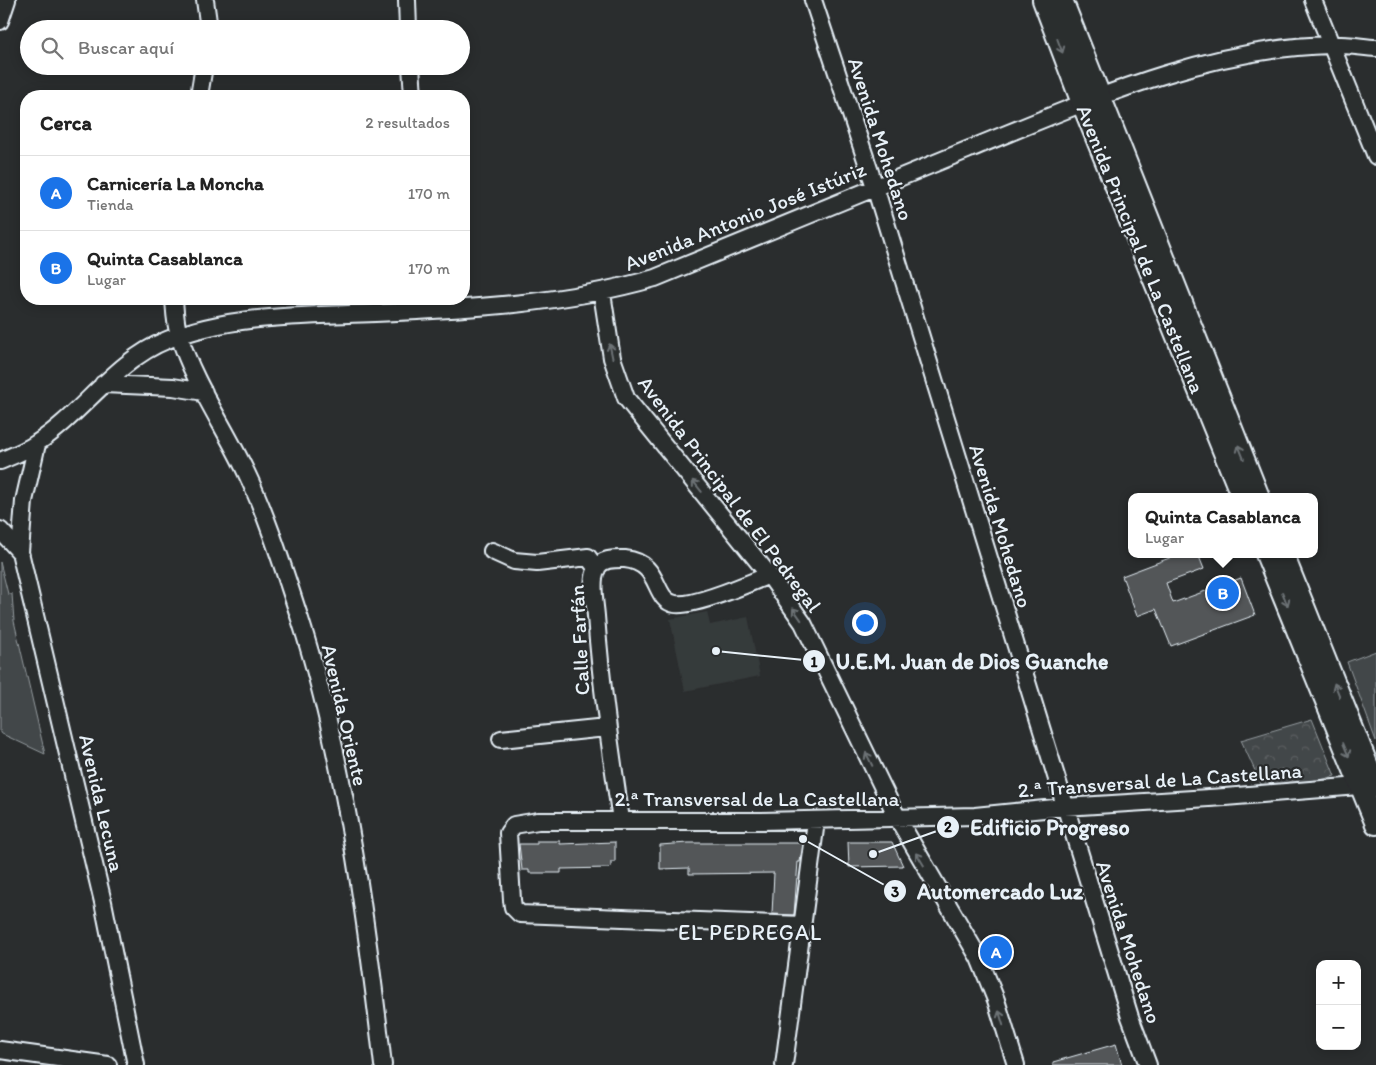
<!DOCTYPE html>
<html lang="es">
<head>
<meta charset="utf-8">
<style>
  body { margin:0; font-family:Itim,sans-serif; background:#f6f6f6; color:#222 }
  .controls { position:absolute; right:15px; bottom:15px; display:grid; overflow:hidden; border-radius:10px; box-shadow:0 2px 12px #0003 }
  .controls button { width:45px; height:45px; display:grid; place-items:center; padding:0; border:0; border-bottom:1px solid #e0e0e0; background:#fff; color:#222; font:25px sans-serif }
  .you { position:absolute; left:864px; top:622px; width:18px; height:18px; margin:-12px; border:4px solid #fff; border-radius:50%; background:#1a73e8; box-shadow:0 0 0 8px #1a73e833 }
  .badge { display:grid; place-items:center; width:32px; height:32px; border-radius:50%; background:#1a73e8; color:#fff; font-size:16px; font-weight:700 }
  .pin { position:absolute; translate:-50% -50%; border:2px solid #fff; box-shadow:0 1px 5px #0006 }
  .popup { position:absolute; left:1128px; top:493px; width:190px; height:65px; box-sizing:border-box; display:grid; place-content:center; border-radius:10px; background:#fff; filter:drop-shadow(0 1px 4px #0005); font-size:16px; white-space:nowrap; color:#767676 }
  .popup b { font-size:19px; color:#222 }
  .popup::after { content:''; position:absolute; left:50%; top:100%; margin-left:-10px; border:10px solid transparent; border-top-color:#fff }
  .list { margin:0; padding:0; list-style:none }
  h2 { display:flex; justify-content:space-between; align-items:center; height:65px; margin:0; padding:0 20px; font-size:21px }
  h2 small { font-size:16px; font-weight:400; color:#767676 }
  .list li { display:grid; grid-template-columns:32px 1fr auto; gap:15px; align-items:center; box-sizing:border-box; height:75px; padding:0 20px; border-top:1px solid #e0e0e0 }
  .list b { display:block; font-size:19px; white-space:nowrap }
  .list p { margin:0; font-size:16px; white-space:nowrap; color:#767676 }
  .list em { font-size:16px; font-style:normal; color:#767676 }
  .icon { flex:none; width:28px; height:28px; fill:none; stroke:currentColor; stroke-width:2; stroke-linecap:round; stroke-linejoin:round }
  .map { position:relative; flex:none; width:1376px; height:1065px; overflow:hidden }
  .search { position:absolute; background:#fff; box-shadow:0 2px 12px #0003; left:20px; top:20px; width:450px; height:55px; display:flex; align-items:center; gap:12px; box-sizing:border-box; padding:0 18px; border-radius:28px; color:#767676; font-size:19px }
  .panel { position:absolute; background:#fff; box-shadow:0 2px 12px #0003; left:20px; top:90px; width:450px; height:215px; border-radius:20px }
  .map>svg:first-child { display:block }
  .built { fill:#363a3b }
  .forest { fill:url(#forest-crowns); stroke:#959ca0 }
  .garden { fill:#424648; stroke:#959ca0 }
  .building { fill:#535759; stroke:#e8f1f8 }
  .lines { fill:none; stroke-linecap:round; stroke-linejoin:round }
  .minor-casing { stroke:#e8f1f8; stroke-width:20 }
  .tertiary-casing { stroke:#e8f1f8; stroke-width:24 }
  .minor { stroke:#2a2d2e; stroke-width:16 }
  .tertiary { stroke:#2a2d2e; stroke-width:20 }
  .oneway { stroke:#6c7275 }
  .labels { text-anchor:middle; dominant-baseline:central; stroke-width:4.5; stroke-linejoin:round; paint-order:stroke }
  .street-label { font-size:21px; fill:#e8f1f8; stroke:#2a2d2e }
  .neighbourhood-label { font-size:22px; letter-spacing:1px; fill:#e8f1f8; stroke:#2a2d2e }
  .leader { fill:none; stroke:#e8f1f8; stroke-width:2 }
  .callout-dot { fill:#e8f1f8; stroke:#2a2d2e; stroke-width:2 }
  .mark-label { font-size:15px; text-anchor:middle; font-weight:bold; fill:#111 }
  .callout-label { font-size:22px; text-anchor:middle; font-weight:bold; fill:#e8f1f8; stroke:#2a2d2e; stroke-width:4.5; stroke-linejoin:round; paint-order:stroke }
</style>
</head>
<body>
<div class="map">
<svg width="1376" height="1065" viewBox="0 0 1376 1065">
  <defs>
    <pattern id="forest-crowns" width="20" height="18" patternUnits="userSpaceOnUse" patternTransform="scale(1.25)"><rect width="20" height="18" fill="#424648"/><path d="M2 6a3 3 0 1 1 6 0M12 15a3 3 0 1 1 6 0" fill="none" stroke="#5d6163"/></pattern>
  </defs>
  <rect width="100%" height="100%" fill="#2a2d2e"/>
  <filter id="ink" filterUnits="userSpaceOnUse"><feTurbulence type="fractalNoise" baseFrequency=".02" numOctaves="2"/><feDisplacementMap in="SourceGraphic" scale="10" xChannelSelector="R" yChannelSelector="G"/><feConvolveMatrix kernelMatrix="1 2 1 2 8 2 1 2 1" color-interpolation-filters="sRGB"/></filter>
  <g filter="url(#ink)">
    <!-- built -->
    <path class="built" d="M707 612 710 625 748 617 760 676 685 691 670 619Z"/>
    <!-- forest -->
    <path class="forest" d="M1312 719 1335 776 1266 795 1241 740Z"/>
    <!-- garden -->
    <path class="garden" d="M0 562 8 594H12L14 621 45 754 0 733Z
      M1376 651V741L1347 662Z"/>
    <!-- building -->
    <path class="building" d="M1180 554H1198L1204 569 1166 583 1173 603 1241 578 1255 615 1171 646 1156 609 1137 616 1122 576Z
      M537 841H560V844L615 842V862H611V867L608 868 561 869V873H529V870H522L519 844H537Z
      M848 842H892L903 866 849 867Z
      M688 843H803L800 862H798L794 915 772 914 774 873 689 874V868L660 869V845Z
      M1116 1044 1122 1065H1053V1062Z"/>
    <g class="lines">
      <defs>
        <path id="minor" d="M205 0 209 29
          M407 0 408 29
          M813 0 875 187 1130 1017 1148 1065
          M1313 0 1376 156
          M0 21 7 0
          M411 66 413 96
          M199 96 204 66
          M602 293 612 358 626 398 769 575 803 623 898 819 979 958 996 1000 1016 1065
          M174 299C175 311 175 323 179 335 193 382 225 427 246 472 268 518 284 570 300 619 345 760 366 918 383 1065
          M103 384 173 387 204 392
          M37 444 24 501 20 552 103 902 136 1065
          M0 461C12 456 26 451 37 443 82 414 116 360 167 340 232 314 306 316 375 313 468 309 565 304 655 278 759 235 863 192 967 150 1084 103 1202 48 1330 45 1345 44 1361 47 1376 48
          M0 530 20 552
          M492 551 514 561 537 563 588 557 597 569
          M501 739 606 728
          M621 820C611 752 601 685 596 616 595 603 590 580 597 568 602 558 615 559 625 559 662 563 652 600 675 604 694 607 750 583 769 575
          M802 925 520 914 513 907 512 900 508 833 514 825 538 821H762L975 816 1064 807 1225 797 1371 785
          M0 1050 108 1065
          M784 1065 816 821"/>
        <path id="tertiary" d="M1043 0 1082 103 1242 497
          M1062 0 1259 497
          M1266 554 1376 824
          M1283 554 1376 786"/>
      </defs>
      <!-- minor casing -->
      <use href="#minor" class="minor-casing"/>
      <!-- tertiary casing -->
      <use href="#tertiary" class="tertiary-casing"/>
      <!-- minor -->
      <use href="#minor" class="minor"/>
      <!-- tertiary -->
      <use href="#tertiary" class="tertiary"/>
    </g>
    <!-- one-way arrows -->
    <defs><path id="oneway-shaft" d="M-6 0H5M1.5-3L5.5 0L1.5 3" fill="none" stroke-width="1.6" stroke-linecap="round" stroke-linejoin="round" transform="scale(1.25)"/></defs>
    <g class="oneway">
      <use href="#oneway-shaft" transform="translate(1060 46) rotate(69)"/>
      <use href="#oneway-shaft" transform="translate(611 351) rotate(-102)"/>
      <use href="#oneway-shaft" transform="translate(1241 452) rotate(-112)"/>
      <use href="#oneway-shaft" transform="translate(697 486) rotate(-129)"/>
      <use href="#oneway-shaft" transform="translate(1285 599) rotate(68)"/>
      <use href="#oneway-shaft" transform="translate(797 614) rotate(-125)"/>
      <use href="#oneway-shaft" transform="translate(1337 690) rotate(-112)"/>
      <use href="#oneway-shaft" transform="translate(1346 750) rotate(67)"/>
      <use href="#oneway-shaft" transform="translate(869 759) rotate(-116)"/>
      <use href="#oneway-shaft" transform="translate(920 859) rotate(-121)"/>
      <use href="#oneway-shaft" transform="translate(1001 1018) rotate(-107)"/>
    </g>
  </g>
  <g class="labels">
    <!-- street labels -->
    <g class="street-label">
      <text transform="translate(881 139) rotate(72)">Avenida Mohedano</text>
      <text transform="translate(745 216) rotate(-22)">Avenida Antonio José Istúriz</text>
      <text transform="translate(1141 249) rotate(68)">Avenida Principal de La Castellana</text>
      <text transform="translate(730 494) rotate(53)">Avenida Principal de El Pedregal</text>
      <text transform="translate(1001 526) rotate(73)">Avenida Mohedano</text>
      <text transform="translate(579 640) rotate(-93)">Calle Farfán</text>
      <text transform="translate(345 715) rotate(77)">Avenida Oriente</text>
      <text transform="translate(1160 780) rotate(-4)">2.ª Transversal de La Castellana</text>
      <text x="757" y="798">2.ª Transversal de La Castellana</text>
      <text transform="translate(102 803) rotate(77)">Avenida Lecuna</text>
      <text transform="translate(1129 942) rotate(72)">Avenida Mohedano</text>
    </g>
    <!-- neighbourhood labels -->
    <g class="neighbourhood-label">
      <text x="750" y="932">EL PEDREGAL</text>
    </g>
  </g>
  <!-- callouts -->
  <path class="leader" d="M716 651L814 661M873 854L948 827M803 839L895 891"/>
  <g class="callout-dot">
    <circle cx="716" cy="651" r="5"/>
    <circle cx="873" cy="854" r="5"/>
    <circle cx="803" cy="839" r="5"/>
    <circle cx="814" cy="661" r="12"/>
    <circle cx="948" cy="827" r="12"/>
    <circle cx="895" cy="891" r="12"/>
  </g>
  <g class="mark-label">
    <text x="814" y="667">1</text>
    <text x="948" y="832">2</text>
    <text x="895" y="897">3</text>
  </g>
  <g class="callout-label">
    <text x="972" y="669">U.E.M. Juan de Dios Guanche</text>
    <text x="1050" y="835">Edificio Progreso</text>
    <text x="1000" y="899">Automercado Luz</text>
  </g>
</svg>
<div class="controls">
<button>+</button>
<button>−</button>
</div>
<div class="you"></div>
<div class="pin badge" style="left:996px;top:952px">A</div>
<div class="pin badge" style="left:1223px;top:593px">B</div>
<div class="popup"><b>Quinta Casablanca</b>Lugar</div>
<div class="search"><svg class="icon" aria-label="search" viewBox="0 0 24 24"><circle cx="10" cy="10" r="6"/><path d="M15 15l6 6"/></svg>Buscar aquí</div>
<section class="panel">
<h2>Cerca<small>2 resultados</small></h2>
<ul class="list">
<li><span class="badge">A</span><div><b>Carnicería La Moncha</b><p>Tienda</p></div><em>170 m</em></li>
<li><span class="badge">B</span><div><b>Quinta Casablanca</b><p>Lugar</p></div><em>170 m</em></li>
</ul>
</section>
</div>
</body>
</html>
